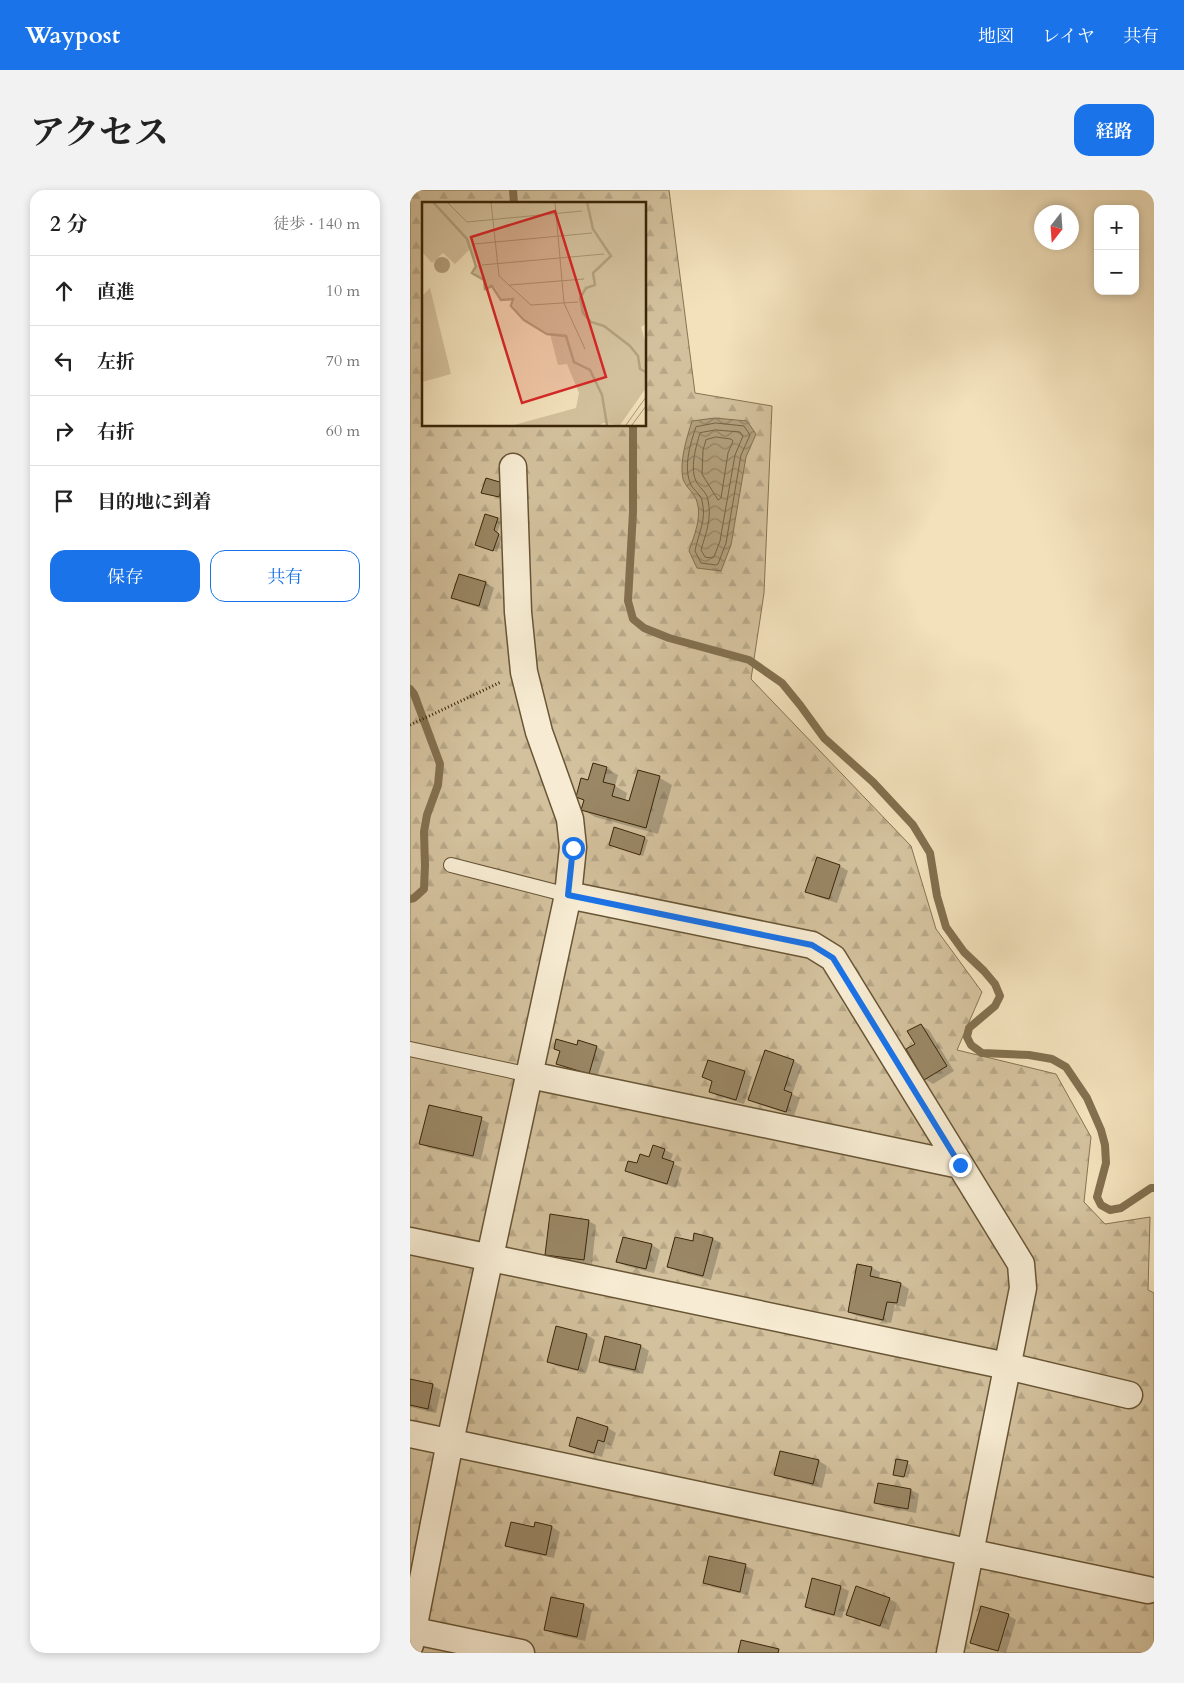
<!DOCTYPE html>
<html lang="ja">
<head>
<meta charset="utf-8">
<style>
  body { margin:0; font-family:Cardo,"Noto Serif JP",serif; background:#f2f2f2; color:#222 }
  .controls { position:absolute; right:15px; top:15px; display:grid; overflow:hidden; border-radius:10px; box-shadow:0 2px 8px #0003 }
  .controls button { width:45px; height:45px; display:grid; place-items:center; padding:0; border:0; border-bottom:1px solid #e0e0e0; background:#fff; color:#222; font:25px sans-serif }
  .compass { position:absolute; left:624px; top:15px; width:45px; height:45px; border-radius:50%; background:#fff; box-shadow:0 2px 8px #0003; rotate:197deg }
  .stop { position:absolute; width:15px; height:15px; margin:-11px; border:4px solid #1a73e8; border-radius:50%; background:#fff }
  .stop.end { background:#1a73e8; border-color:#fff; box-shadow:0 1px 5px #0008 }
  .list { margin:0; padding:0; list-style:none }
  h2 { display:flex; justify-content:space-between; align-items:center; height:65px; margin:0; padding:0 20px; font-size:21px }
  h2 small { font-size:16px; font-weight:400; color:#767676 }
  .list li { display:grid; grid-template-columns:32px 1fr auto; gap:15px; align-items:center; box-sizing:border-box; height:70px; padding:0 20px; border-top:1px solid #e0e0e0 }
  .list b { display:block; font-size:19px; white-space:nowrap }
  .list em { font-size:16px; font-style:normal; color:#767676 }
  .actions { display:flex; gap:10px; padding:15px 20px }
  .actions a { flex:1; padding:11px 0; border:1px solid #1a73e8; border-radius:15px; text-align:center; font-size:18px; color:#1a73e8 }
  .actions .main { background:#1a73e8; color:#fff }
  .icon { flex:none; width:28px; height:28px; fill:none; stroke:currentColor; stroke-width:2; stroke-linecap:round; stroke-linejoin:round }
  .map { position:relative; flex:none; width:744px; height:1463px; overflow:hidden; border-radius:15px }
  header { display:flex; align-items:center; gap:30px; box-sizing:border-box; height:70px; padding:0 25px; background:#1a73e8; color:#fff }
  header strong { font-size:24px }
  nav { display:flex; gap:28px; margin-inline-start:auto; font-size:18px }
  .intro { display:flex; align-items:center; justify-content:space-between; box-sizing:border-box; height:120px; padding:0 30px }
  h1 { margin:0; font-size:35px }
  .button { padding:12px 22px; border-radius:15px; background:#1a73e8; color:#fff; font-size:18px; font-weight:700 }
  main { display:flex; gap:30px; padding:0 30px }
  aside { flex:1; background:#fff; border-radius:15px; box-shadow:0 2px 8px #0003 }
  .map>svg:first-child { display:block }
  .forest { fill:url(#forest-firs); stroke:#867452; fill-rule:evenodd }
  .water { fill:url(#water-waves); stroke:#83704f }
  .shadow { fill:#0003 }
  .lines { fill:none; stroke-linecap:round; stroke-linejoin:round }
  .shore { stroke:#766443; stroke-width:1 }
  .stream { stroke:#83704f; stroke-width:8 }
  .building { fill:#9a8765; stroke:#3a2608 }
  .service-casing { stroke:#685535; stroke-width:16 }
  .minor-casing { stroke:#685535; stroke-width:29 }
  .path { stroke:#3a2608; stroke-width:3; stroke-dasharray:1 2.5; stroke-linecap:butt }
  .service { stroke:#f7ecd3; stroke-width:14 }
  .minor { stroke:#f7ecd3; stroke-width:26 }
  .route { stroke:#1a73e8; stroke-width:6 }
  .inset-river { fill:none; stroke:#b3a17e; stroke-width:2.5 }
  .inset-road { fill:none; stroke:#a89673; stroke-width:1 }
  .view { fill:#d62828; fill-opacity:0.15; stroke:#d62828; stroke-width:2.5 }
  .inset-edge { fill:none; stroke:#3a2608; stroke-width:2.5 }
</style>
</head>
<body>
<header>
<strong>Waypost</strong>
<nav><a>地図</a><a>レイヤ</a><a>共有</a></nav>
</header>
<div class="intro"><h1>アクセス</h1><a class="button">経路</a></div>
<main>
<aside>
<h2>2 分<small>徒歩 · 140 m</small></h2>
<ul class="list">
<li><svg class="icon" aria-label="ahead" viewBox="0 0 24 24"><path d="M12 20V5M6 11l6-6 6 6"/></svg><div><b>直進</b></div><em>10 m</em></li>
<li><svg class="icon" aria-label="left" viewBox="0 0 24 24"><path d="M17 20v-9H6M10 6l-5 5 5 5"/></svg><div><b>左折</b></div><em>70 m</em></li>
<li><svg class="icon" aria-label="right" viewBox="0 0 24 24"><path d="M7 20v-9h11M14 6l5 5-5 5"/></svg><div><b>右折</b></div><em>60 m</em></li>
<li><svg class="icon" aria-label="arrive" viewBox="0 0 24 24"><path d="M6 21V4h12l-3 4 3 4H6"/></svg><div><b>目的地に到着</b></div></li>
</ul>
<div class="actions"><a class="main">保存</a><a>共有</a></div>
</aside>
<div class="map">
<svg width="744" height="1463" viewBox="0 0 744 1463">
  <defs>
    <pattern id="forest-firs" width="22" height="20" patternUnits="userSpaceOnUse" patternTransform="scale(1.25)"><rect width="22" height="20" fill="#d3c19d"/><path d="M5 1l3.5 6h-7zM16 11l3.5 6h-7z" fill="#b6a686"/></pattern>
    <pattern id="water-waves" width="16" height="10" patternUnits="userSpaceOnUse" patternTransform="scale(1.25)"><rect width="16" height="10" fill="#b3a17e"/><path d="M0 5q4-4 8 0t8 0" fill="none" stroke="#938365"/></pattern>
  </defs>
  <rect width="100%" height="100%" fill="#f2e1bb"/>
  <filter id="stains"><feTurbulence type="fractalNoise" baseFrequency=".004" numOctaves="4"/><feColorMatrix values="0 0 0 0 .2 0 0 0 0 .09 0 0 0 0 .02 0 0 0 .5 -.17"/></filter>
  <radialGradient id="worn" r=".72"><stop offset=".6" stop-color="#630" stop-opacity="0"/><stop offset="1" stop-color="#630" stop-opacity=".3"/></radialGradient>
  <!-- forest -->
  <path class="forest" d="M0 0H259L285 203 362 216 354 403 341 489 501 656 526 739 572 802 547 860 646 884 681 947 674 1012 695 1034 740 1027 738 1100 744 1103V1463H0ZM14 14H235V235H14Z"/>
  <!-- water -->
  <path class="water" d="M305 228 337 231 346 244 336 267 321 355 311 381 287 378 279 361C284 346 292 327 287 312 285 303 276 298 273 289 269 272 277 247 282 231Z"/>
  <!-- shadow -->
  <path class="shadow" d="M87 330 91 332 87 343 92 347 87 362 70 356Z
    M50 385 76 393 84 398 77 420 51 412 43 407Z
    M196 578 208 585 205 596 217 603 215 611 220 613 229 582 250 588 262 595 248 644 185 627 173 620 175 611 167 607 179 591Z
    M235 648 238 650 233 666 200 655Z
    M408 669 430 676 438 681 427 713 405 706 397 701Z
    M511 835 519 840 544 881 523 894 515 889 507 855Z
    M168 857H187L195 862 187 887 156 878 148 874 151 862 145 859Z
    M384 871 392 876 382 904 390 908 384 926 348 914 340 909Z
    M334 882 342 887 334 914 308 906 300 902 303 892 294 887Z
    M71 929 79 933 71 970 19 958 11 953Z
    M255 960 263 964 260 972 272 978 266 998 225 985 217 980Z
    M178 1031 186 1035 182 1074 144 1069 136 1064Z
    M303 1049 311 1053 301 1090 267 1081 259 1076 283 1052Z
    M242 1055 250 1060 244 1083 216 1076 208 1072Z
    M448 1075 462 1078 470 1082 469 1089 491 1094 499 1099 495 1117 485 1115 481 1133 447 1126 439 1122Z
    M147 1138 177 1145 185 1150 176 1183 146 1176 138 1171Z
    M231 1156 239 1161 233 1184 198 1176 190 1171Z
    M0 1191 23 1196 31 1200 26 1223 0 1217Z
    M198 1238 206 1243 202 1256 196 1254 192 1267 168 1260 160 1255Z
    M371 1262 409 1271 417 1276 412 1298 374 1289 366 1284Z
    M487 1270 501 1275 498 1288 484 1284Z
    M469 1295 501 1300 509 1304 506 1323 474 1317 466 1313Z
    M142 1337 150 1342 144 1368 105 1360 97 1355 125 1339Z
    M300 1367 336 1376 344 1380 338 1405 302 1397 294 1392Z
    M403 1389 431 1397 439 1401 432 1428 404 1421 396 1416Z
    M142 1409 174 1415 182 1420 175 1451 144 1444 136 1439Z
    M479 1409 487 1413 479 1440 446 1429 438 1424Z
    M598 1425 606 1430 596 1463 569 1457 561 1452Z"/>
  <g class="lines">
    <!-- shore -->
    <path class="shore" d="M306 233 334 236 340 245 331 265 316 353 308 374 306 375 291 373 285 361C288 344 297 330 292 311 291 305 284 300 281 295 273 278 280 254 286 237Z
      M306 240 330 242 333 246 325 265 310 351 304 367 302 368 295 367 291 360C296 343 302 328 298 310 297 303 291 299 287 293 279 279 286 257 290 243Z
      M306 247 321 249 323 251 318 263 311 308 308 310 292 284 293 260 296 250Z"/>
    <!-- stream -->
    <path class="stream" d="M103 0 104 14
      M223 235V322L218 411 223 429 234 438 259 448 339 470 372 493 390 515 414 548 463 592 503 635 520 663 527 706 536 737 554 762 574 781 585 794 590 806 585 816 559 838 557 847 561 855 572 863 619 865 642 869 656 877 677 908 691 940 695 955 696 973 687 1007 691 1015 700 1020 711 1018 741 998H744
      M0 499 4 504 30 574 28 595 17 625 14 642 15 675 14 699 4 708 0 709"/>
  </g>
  <!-- building -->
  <path class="building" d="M76 288 93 293 89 307 71 303Z
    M75 324 88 328 84 340 89 344 83 361 65 355Z
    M49 384 76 392 69 416 41 408Z
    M183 573 197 577 193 592 205 595 202 606 219 611 228 580 250 586 236 638 171 620 174 610 166 607 171 588 178 590Z
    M204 637 235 647 230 665 199 655Z
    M407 667 430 675 419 709 395 702Z
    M511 834 537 876 514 890 496 859 505 854 497 841Z
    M146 849 167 855 168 850 187 856 179 884 146 874 150 861 144 859Z
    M355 860 384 870 374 900 382 903 376 922 338 910Z
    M298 870 335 881 326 910 299 902 302 891 292 887Z
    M19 915 72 927 63 966 9 954Z
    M243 955 255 959 252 968 264 972 257 994 215 981 218 971 227 973 230 964 239 967Z
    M140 1024 179 1030 174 1070 135 1065Z
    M284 1043 303 1048 293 1086 257 1077 265 1047 283 1051Z
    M213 1047 242 1054 236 1079 206 1072Z
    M447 1074 462 1077 460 1086 491 1093 487 1113 477 1112 473 1130 438 1122Z
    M146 1136 177 1144 168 1180 137 1172Z
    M195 1146 231 1155 225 1180 189 1172Z
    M0 1189 23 1194 18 1219 0 1215Z
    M167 1227 198 1237 194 1252 188 1250 184 1263 159 1256Z
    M370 1261 409 1270 403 1294 364 1285Z
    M486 1269 498 1271 494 1287 483 1285Z
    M468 1293 501 1299 498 1319 464 1313Z
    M101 1332 124 1337 125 1332 142 1336 136 1365 95 1356Z
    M299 1366 336 1374 330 1402 293 1393Z
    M402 1388 431 1396 424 1425 395 1417Z
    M446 1396 480 1408 470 1436 436 1425Z
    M141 1407 174 1414 167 1447 134 1440Z
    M571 1416 599 1424 588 1461 560 1453Z
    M331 1450 369 1459 368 1463H328Z"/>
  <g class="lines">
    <defs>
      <path id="service" d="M41 675 158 705
        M0 859 120 885"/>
      <path id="minor" d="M158 705 402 755 423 768 611 1074 613 1098 540 1463
        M120 885 550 975
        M0 1051 597 1176 719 1205
        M0 1244 738 1400
        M0 1440 111 1463
        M0 1455 40 1252 158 705 163 657 160 629 129 542 114 482 108 422 103 277"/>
    </defs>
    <!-- service casing -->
    <use href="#service" class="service-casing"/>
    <!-- minor casing -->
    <use href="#minor" class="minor-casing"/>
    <!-- path -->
    <path class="path" d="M0 535 91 492"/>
    <!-- service -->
    <use href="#service" class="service"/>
    <!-- minor -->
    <use href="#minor" class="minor"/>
  </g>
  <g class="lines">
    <!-- route -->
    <path class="route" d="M163 658 158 705 402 755 423 768 550 975"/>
  </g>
  <!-- overview -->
  <g transform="translate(12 12)">
    <rect width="224" height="224" fill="#f2e1bb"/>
    <path d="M0 0H224V122L219 125 224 142V186L198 223 181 221 178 223H92L154 206 157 191 145 162 136 163 128 132 104 118 91 104 92 96 80 97 72 84H64L62 76 55 75 52 69 56 63 48 47 33 62 21 51 10 61 0 50ZM8 86 29 172 0 180V94Z" fill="#d3c19d"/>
    <path d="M12 63a8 8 0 1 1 16 0a8 8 0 1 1-16 0Z" fill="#b3a17e"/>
    <path class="inset-river" d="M11 0 45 37 54 64 50 71 62 78 63 87 70 84 79 98 91 97 89 104 102 118 125 132 144 134 152 160 168 168 180 193 185 223M165 0 171 27 189 54 171 71 173 83 164 86 158 96 161 111 169 120 182 124 208 144 216 154 218 167 224 170"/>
    <path class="inset-road" d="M25 0 45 20 160 9M69 0 77 74 109 103 156 100M133 0 142 101 163 147M52 42 170 31M60 63 182 52M88 83 162 77M204 223 224 195M210 223 224 204"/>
    <path class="view" d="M133 9 184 175 100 201 49 35Z"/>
    <rect width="224" height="224" class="inset-edge"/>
  </g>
  <rect width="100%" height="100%" filter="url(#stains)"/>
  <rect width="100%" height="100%" fill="url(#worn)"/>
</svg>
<div class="controls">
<button>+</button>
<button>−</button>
</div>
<svg class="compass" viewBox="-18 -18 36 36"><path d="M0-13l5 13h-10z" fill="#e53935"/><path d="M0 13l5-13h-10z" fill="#767676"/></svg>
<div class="stop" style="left:163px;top:658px"></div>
<div class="stop end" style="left:550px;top:975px"></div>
</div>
</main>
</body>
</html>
